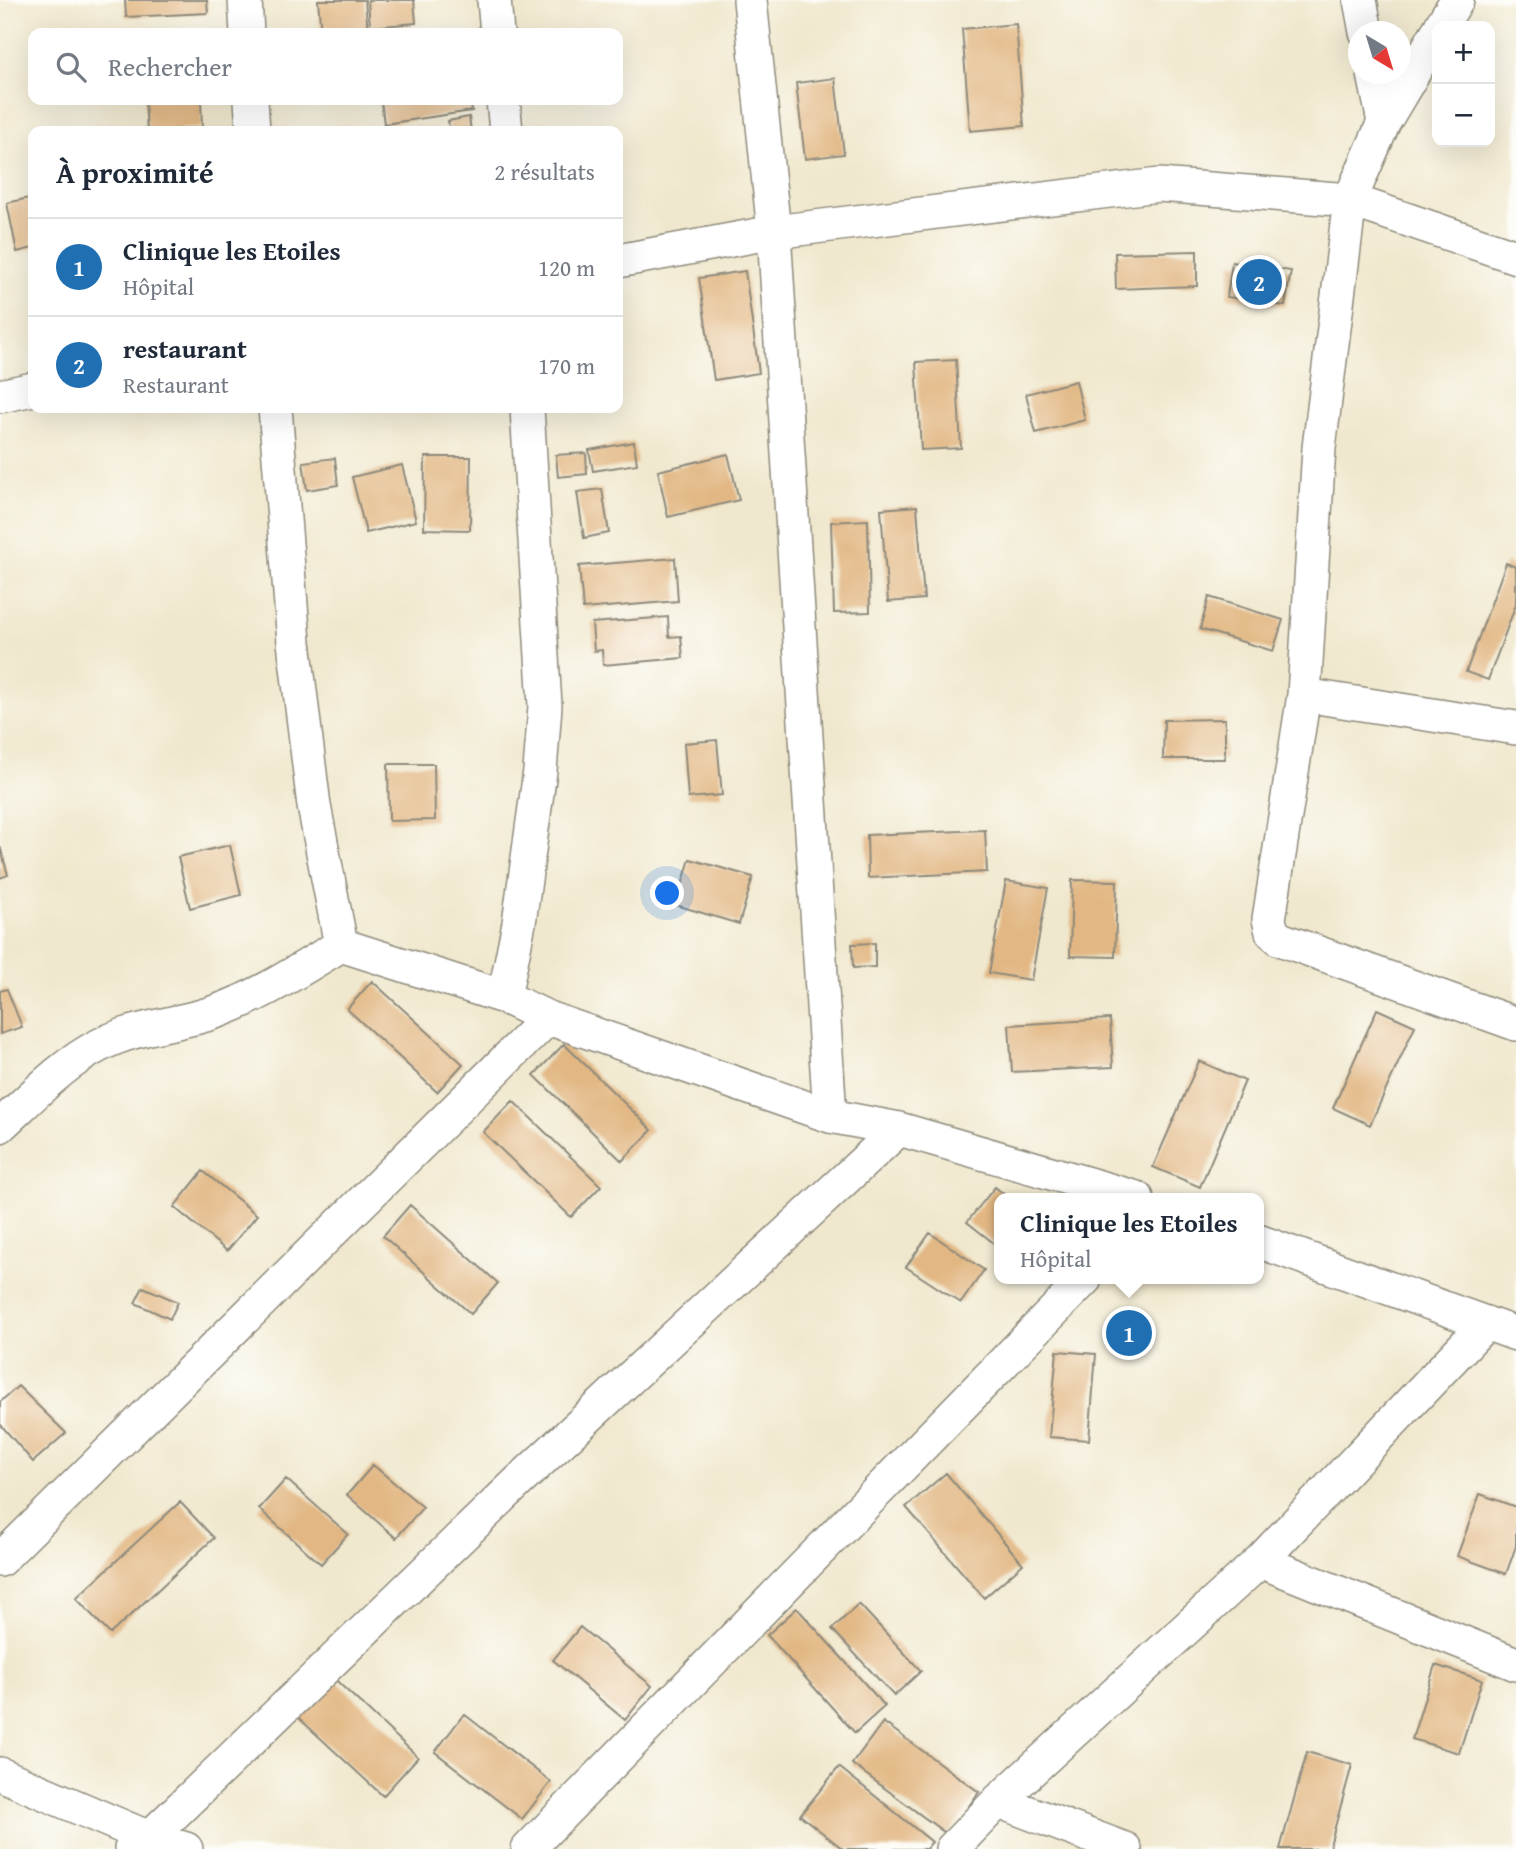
<!DOCTYPE html>
<html lang="fr">
<head>
<meta charset="utf-8">
<style>
  body { margin:0; font-family:"Gentium Book Plus",serif; background:#f6f6f7; color:#1f2937 }
  .controls { position:absolute; right:21px; top:21px; display:grid; overflow:hidden; border-radius:14px; box-shadow:0 7px 28px #0002 }
  .controls button { width:63px; height:63px; display:grid; place-items:center; padding:0; border:0; border-bottom:2px solid #e0e1e3; background:#fff; color:#1f2937; font:35px sans-serif }
  .compass { position:absolute; left:1348px; top:21px; width:63px; height:63px; border-radius:50%; background:#fff; box-shadow:0 7px 28px #0002; rotate:142deg }
  .you { position:absolute; left:668px; top:894px; width:24px; height:24px; margin:-18px; border:5px solid #fff; border-radius:50%; background:#1a73e8; box-shadow:0 0 0 10px #1a73e833 }
  .badge { display:grid; place-items:center; width:46px; height:46px; border-radius:50%; background:#1f6fb2; color:#fff; font-size:23px; font-weight:700 }
  .pin { position:absolute; translate:-50% -50%; border:4px solid #fff; box-shadow:0 2px 7px #0006 }
  .popup { position:absolute; left:994px; top:1193px; width:270px; height:91px; box-sizing:border-box; display:grid; place-content:center; border-radius:14px; background:#fff; filter:drop-shadow(0 2px 5px #0005); font-size:23px; white-space:nowrap; color:#747a83 }
  .popup b { font-size:26px; color:#1f2937 }
  .popup::after { content:''; position:absolute; left:50%; top:100%; margin-left:-14px; border:14px solid transparent; border-top-color:#fff }
  .list { margin:0; padding:0; list-style:none }
  h2 { display:flex; justify-content:space-between; align-items:center; height:91px; margin:0; padding:0 28px; font-size:30px }
  h2 small { font-size:23px; font-weight:400; color:#747a83 }
  .list li { display:grid; grid-template-columns:46px 1fr auto; gap:21px; align-items:center; box-sizing:border-box; height:98px; padding:0 28px; border-top:2px solid #e0e1e3 }
  .list b { display:block; font-size:26px; white-space:nowrap }
  .list p { margin:0; font-size:23px; white-space:nowrap; color:#747a83 }
  .list em { font-size:23px; font-style:normal; color:#747a83 }
  .icon { flex:none; width:38px; height:38px; fill:none; stroke:currentColor; stroke-width:2; stroke-linecap:round; stroke-linejoin:round }
  .map { position:relative; flex:none; width:1516px; height:1849px; overflow:hidden }
  .search { position:absolute; background:#fff; box-shadow:0 7px 28px #0002; left:28px; top:28px; width:595px; height:77px; display:flex; align-items:center; gap:18px; box-sizing:border-box; padding:0 24px; border-radius:14px; color:#747a83; font-size:26px }
  .panel { position:absolute; background:#fff; box-shadow:0 7px 28px #0002; left:28px; top:126px; width:595px; height:287px; border-radius:14px }
  .map>svg:first-child { display:block }
  .building { fill:#e2b783 }
  .lines { fill:none; stroke-linecap:round; stroke-linejoin:round }
  .street-casing { stroke:#8e8a7c; stroke-width:36 }
  .street { stroke:#fff; stroke-width:33 }
</style>
</head>
<body>
<div class="map">
<svg width="1516" height="1849" viewBox="0 0 1516 1849">
  <rect width="100%" height="100%" fill="#fdfcf7"/>
  <filter id="ink" filterUnits="userSpaceOnUse"><feTurbulence type="fractalNoise" baseFrequency=".0143" numOctaves="2"/><feDisplacementMap in="SourceGraphic" scale="14" xChannelSelector="R" yChannelSelector="G"/><feConvolveMatrix kernelMatrix="1 2 1 2 8 2 1 2 1" color-interpolation-filters="sRGB"/></filter>
  <filter id="wash" filterUnits="userSpaceOnUse"><feTurbulence type="fractalNoise" baseFrequency=".00686" numOctaves="4" result="noise"/><feDisplacementMap in="SourceGraphic" scale="28" xChannelSelector="R" yChannelSelector="G"/><feGaussianBlur stdDeviation="1.57" result="paint"/><feColorMatrix in="noise" values="0 0 0 0 0 0 0 0 0 0 0 0 0 0 0 0 0 1.4 0 .05"/><feComposite in="paint" operator="in"/></filter>
  <g filter="url(#wash)">
    <rect width="100%" height="100%" fill="#f0e8ce"/>
    <g id="blocks">
      <!-- building -->
      <path class="building" d="M125 0H207L208 13 126 17Z
        M318 0H365L368 33H321Z
        M368 0H414L416 23 370 27Z
        M1016 24 1024 126 970 131 962 29Z
        M835 78 844 154 805 159 796 83Z
        M145 100H201L202 128 147 131Z
        M381 100H470L472 111 384 124Z
        M469 117 471 131H450L448 121Z
        M33 197V248L17 252 7 203Z
        M1197 251V286L1116 289 1115 253Z
        M1232 262 1291 271 1285 306 1227 297Z
        M745 271 759 373 714 380 699 278Z
        M956 360 961 448 921 450 916 362Z
        M1076 381 1085 420 1036 433 1026 394Z
        M634 442 637 464 593 471 589 450Z
        M586 453 587 474 558 477 556 455Z
        M728 454 739 500 668 517 658 471Z
        M425 457H471L470 530 424 529Z
        M335 458 338 485 307 490 303 462Z
        M402 465 416 521 366 533 352 477Z
        M602 489 609 533 584 538 577 492Z
        M917 506 924 599 888 602 881 509Z
        M868 520 870 612 834 613 831 522Z
        M675 558 678 601 583 609 579 566Z
        M1506 563 1516 567V604L1488 680 1466 672Z
        M1209 597 1283 620 1273 651 1200 629Z
        M668 617 669 637 681 636 683 658 603 665 602 650 594 651 592 623Z
        M1225 719V759H1163L1164 720Z
        M717 740 722 795 688 798 684 743Z
        M388 764H434L435 820 389 821Z
        M985 830 987 872 868 878 867 835Z
        M230 845 241 895 190 908 178 857Z
        M0 846 8 875 0 878Z
        M690 859 753 877 739 924 676 905Z
        M1072 880 1117 881 1115 957 1070 956Z
        M1006 881 1048 888 1031 980 989 973Z
        M875 943V967L853 968 852 944Z
        M372 981 463 1064 437 1092 347 1009Z
        M7 989 22 1027 0 1034V991Z
        M1377 1009 1415 1026 1370 1125 1333 1108Z
        M1110 1019 1113 1067 1012 1072 1009 1025Z
        M564 1044 652 1130 622 1161 534 1075Z
        M1199 1061 1245 1081 1200 1187 1153 1167Z
        M513 1101 601 1186 571 1217 483 1132Z
        M203 1171 257 1215 227 1251 174 1207Z
        M995 1187 1009 1198H1000V1248L967 1222Z
        M410 1205 498 1283 471 1314 383 1236Z
        M930 1233 984 1270 961 1303 906 1267Z
        M143 1287 178 1302 170 1319 135 1303Z
        M1057 1351 1096 1354 1089 1440 1049 1437Z
        M18 1386 66 1433 33 1462 0 1424V1402Z
        M373 1465 423 1507 396 1538 347 1495Z
        M946 1473 1023 1564 984 1598 906 1507Z
        M286 1479 348 1534 321 1564 259 1509Z
        M1480 1494 1516 1507V1546L1506 1574 1457 1556Z
        M180 1502 214 1538 110 1634 76 1598Z
        M859 1604 921 1671 894 1696 832 1629Z
        M797 1608 885 1706 855 1733 767 1635Z
        M580 1627 652 1686 625 1720 553 1660Z
        M1435 1665 1482 1680 1459 1753 1412 1739Z
        M325 1670 418 1757 383 1796 289 1709Z
        M464 1714 551 1782 522 1819 435 1752Z
        M883 1722 979 1792 948 1835 852 1764Z
        M1307 1752 1352 1765 1329 1849H1280Z
        M839 1767 932 1842 926 1849H843L800 1815Z"/>
    </g>
  </g>
  <g filter="url(#ink)">
    <use href="#blocks" fill-opacity="0" stroke="#8e8a7c" stroke-width="2"/>
    <g class="lines">
      <defs>
        <path id="street" d="M245 0 247 33
          M494 0 497 33
          M750 0 774 232 830 1116
          M1360 0 1366 32
          M1441 26 1457 0
          M1437 33 1384 122 1350 200 1319 448 1304 695 1269 919 1272 932 1280 939 1516 1024
          M1374 74 1384 122
          M251 100 253 131
          M503 100 506 131
          M618 261 774 232 1159 185 1350 200 1516 257
          M0 396 33 389
          M275 408 294 642 314 806 341 945
          M1304 695 1516 728
          M504 997 519 923 540 771 545 706 527 408
          M0 1126C31 1098 62 1064 100 1045 139 1025 179 1025 218 1011 262 995 301 969 341 945L504 997 548 1018 830 1116 899 1129 1137 1198
          M1258 1241 1516 1334
          M0 1560 548 1018
          M1260 1561 1516 1664
          M0 1774 149 1838 186 1849
          M998 1801 1125 1849
          M131 1849 149 1838 519 1481 899 1129
          M528 1849 1085 1279
          M952 1849 998 1801 1260 1561 1486 1323"/>
      </defs>
      <!-- street casing -->
      <use href="#street" class="street-casing"/>
      <!-- street -->
      <use href="#street" class="street"/>
    </g>
  </g>
</svg>
<div class="controls">
<button>+</button>
<button>−</button>
</div>
<svg class="compass" viewBox="-18 -18 36 36"><path d="M0-13l5 13h-10z" fill="#e53935"/><path d="M0 13l5-13h-10z" fill="#747a83"/></svg>
<div class="you"></div>
<div class="pin badge" style="left:1129px;top:1333px">1</div>
<div class="popup"><b>Clinique les Etoiles</b>Hôpital</div>
<div class="pin badge" style="left:1259px;top:282px">2</div>
<div class="search"><svg class="icon" aria-label="search" viewBox="0 0 24 24"><circle cx="10" cy="10" r="6"/><path d="M15 15l6 6"/></svg>Rechercher</div>
<section class="panel">
<h2>À proximité<small>2 résultats</small></h2>
<ul class="list">
<li><span class="badge">1</span><div><b>Clinique les Etoiles</b><p>Hôpital</p></div><em>120 m</em></li>
<li><span class="badge">2</span><div><b>restaurant</b><p>Restaurant</p></div><em>170 m</em></li>
</ul>
</section>
</div>
</body>
</html>
